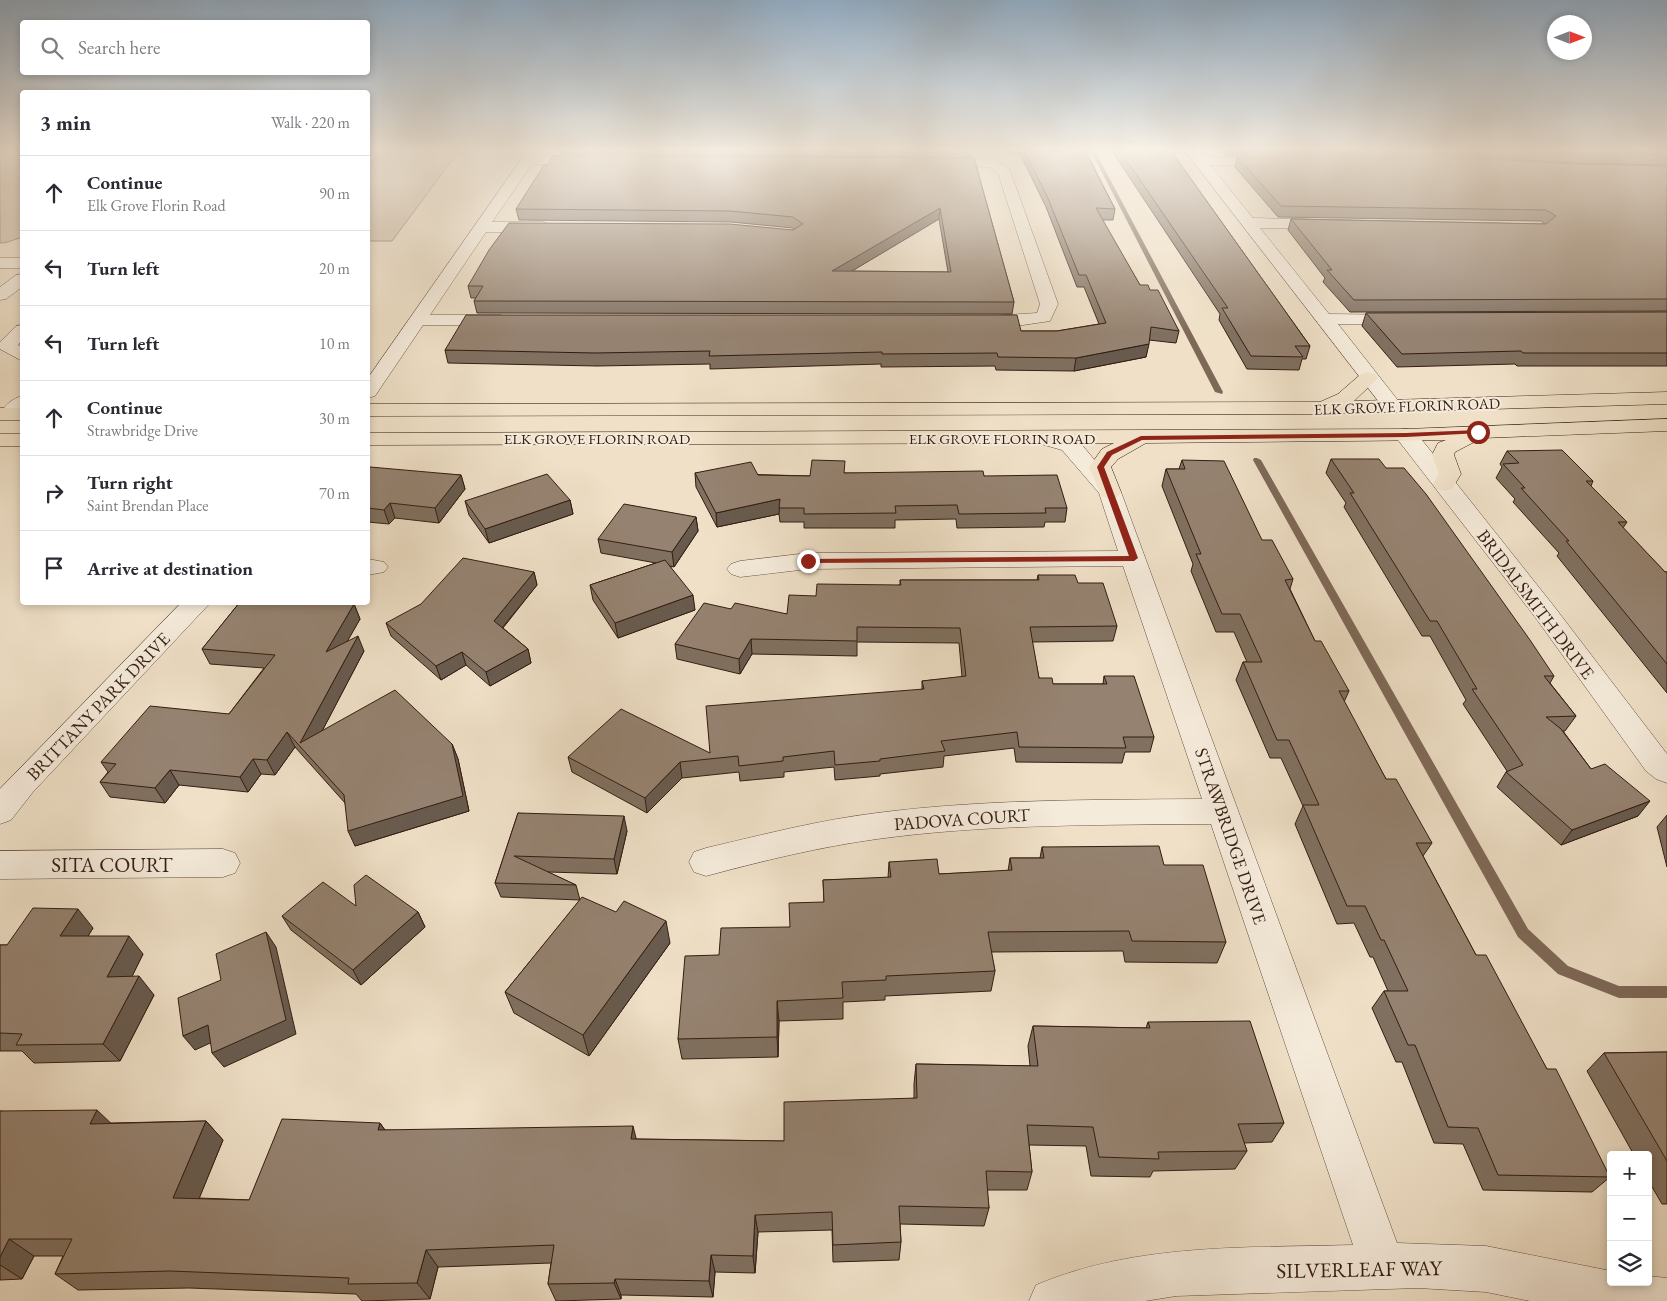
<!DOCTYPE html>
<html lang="en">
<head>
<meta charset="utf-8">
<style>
  body { margin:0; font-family:"EB Garamond",serif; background:#f2f2f3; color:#2b2b33 }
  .controls { position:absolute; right:15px; bottom:15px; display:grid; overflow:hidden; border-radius:5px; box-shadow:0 2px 8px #0003 }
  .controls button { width:45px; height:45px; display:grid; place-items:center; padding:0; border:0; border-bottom:1px solid #e1e1e2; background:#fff; color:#2b2b33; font:25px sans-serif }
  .compass { position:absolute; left:1547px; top:15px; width:45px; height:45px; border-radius:50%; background:#fff; box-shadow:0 2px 8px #0003; rotate:90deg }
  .stop { position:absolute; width:15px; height:15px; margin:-11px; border:4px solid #8f2418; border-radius:50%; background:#fff }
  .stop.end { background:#8f2418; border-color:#fff; box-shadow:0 1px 5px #0008 }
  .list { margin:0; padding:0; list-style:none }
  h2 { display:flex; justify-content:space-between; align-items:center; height:65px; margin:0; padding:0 20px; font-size:21px }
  h2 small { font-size:16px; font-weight:400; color:#7c7c81 }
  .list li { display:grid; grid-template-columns:32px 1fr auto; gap:15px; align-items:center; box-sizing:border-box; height:75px; padding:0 20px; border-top:1px solid #e1e1e2 }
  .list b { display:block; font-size:19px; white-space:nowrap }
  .list p { margin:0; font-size:16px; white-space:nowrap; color:#7c7c81 }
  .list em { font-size:16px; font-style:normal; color:#7c7c81 }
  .icon { flex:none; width:28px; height:28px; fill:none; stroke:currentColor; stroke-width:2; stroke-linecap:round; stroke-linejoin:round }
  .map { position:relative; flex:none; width:1667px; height:1301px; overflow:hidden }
  .search { position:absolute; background:#fff; box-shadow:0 2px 8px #0003; left:20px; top:20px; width:350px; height:55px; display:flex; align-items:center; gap:12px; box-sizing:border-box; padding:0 18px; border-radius:5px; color:#7c7c81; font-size:19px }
  .panel { position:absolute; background:#fff; box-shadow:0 2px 8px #0003; left:20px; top:90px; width:350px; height:515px; border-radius:5px }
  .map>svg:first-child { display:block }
  .green { fill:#cfbfa8; stroke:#826e5d }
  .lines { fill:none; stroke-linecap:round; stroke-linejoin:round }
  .stream { fill:#7e6959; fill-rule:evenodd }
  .minor-casing { stroke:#634d3f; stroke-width:1 }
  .major-casing { stroke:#341c12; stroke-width:1 }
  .minor { fill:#f5ebdb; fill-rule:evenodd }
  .major { fill:#efe0c7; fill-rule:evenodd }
  .wall { fill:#807060; stroke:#341c12; fill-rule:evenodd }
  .shaded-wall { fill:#685b4e; stroke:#341c12 }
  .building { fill:#958270; stroke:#341c12; fill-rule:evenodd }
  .route { fill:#8f2418 }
  .labels { text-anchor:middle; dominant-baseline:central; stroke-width:4; stroke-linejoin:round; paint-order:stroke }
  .far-street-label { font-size:15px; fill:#341c12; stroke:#f5ebdb }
  .street-label { font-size:18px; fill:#341c12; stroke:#f5ebdb }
  .near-street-label { font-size:21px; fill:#341c12; stroke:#f5ebdb }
</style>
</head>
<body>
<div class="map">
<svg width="1667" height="1301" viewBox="0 0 1667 1301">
  <rect width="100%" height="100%" fill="#efe0c7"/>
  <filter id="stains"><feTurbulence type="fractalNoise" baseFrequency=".004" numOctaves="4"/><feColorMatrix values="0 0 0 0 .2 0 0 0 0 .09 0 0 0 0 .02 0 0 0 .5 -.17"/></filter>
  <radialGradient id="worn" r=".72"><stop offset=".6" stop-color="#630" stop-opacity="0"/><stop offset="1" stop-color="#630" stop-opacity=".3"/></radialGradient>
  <!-- green -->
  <path class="green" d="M0 151H22V238C15 238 10 243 0 243Z
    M368 151H459L392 241H368Z"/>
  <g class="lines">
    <!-- stream -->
    <path class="stream" d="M1091 151H1095L1223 392 1222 394 1215 392Z
      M1254 458H1257L1261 460 1528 929 1568 966 1619 986H1667V998H1619L1558 974 1518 937 1253 460Z"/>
    <defs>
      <path id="minor" d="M527 151H540L537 156H589L596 160 589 164H532L492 222H544L552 227 544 232H486L430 315H500L506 316 509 320 506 324 500 325H423L375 396 368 398V378Z
        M1185 151H1199L1204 157 1279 158 1281 161 1274 165H1210L1253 218 1332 220 1335 223 1332 226 1327 228H1260L1329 314 1407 315 1410 319 1407 323 1401 324H1338L1400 403 1403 407 1400 411 1393 413 1386 411Z
        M1608 151H1624L1667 175V185Z
        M937 158 992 159 1009 168 1058 304 1050 321 1016 326 975 325 972 321 975 317 1037 313 1040 304 998 173 989 167 932 165 930 162 932 159Z
        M0 258H22V268H0Z
        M22 274V287L6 299 0 300V287L16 275Z
        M22 325V340L18 345 22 347V361L0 349V342L16 326Z
        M22 396V413C16 420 12 421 3 418L0 414C4 406 13 398 22 396Z
        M1406 429 1414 430 1553 605 1667 754V783L1656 779 1646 771 1535 617 1398 440 1395 435 1398 430Z
        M1042 431 1078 440 1121 492 1397 1243 1486 1246 1611 1271V1282H1648V1276L1667 1278V1301H1530L1486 1292 1418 1288 1176 1296 1145 1301H1029L1036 1285C1136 1243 1246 1248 1353 1245L1211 824C1099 825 987 824 877 839 819 847 762 861 706 876L694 872 689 862 694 852 706 848C762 835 819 820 877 813 985 799 1094 800 1202 799L1123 566 808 569 740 577 731 574 727 569 731 564 740 561 808 553 1118 551 1099 493 1062 450 1034 442 1031 437 1034 432Z
        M368 559 384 562 388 567 384 572 368 575Z
        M182 602H211L33 792 11 820 0 824V789Z
        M223 849 235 853 240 863 235 873 223 877 0 879V851Z"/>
      <path id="major" d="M1368 372 1375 374 1378 378 1354 401 1667 392V404L1319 414 368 416V404L1320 402 1338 394 1361 374Z
        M0 408H22V420H0Z
        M1667 419V431L1482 438 1455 452 1454 455 1461 474 1452 489 1444 491 1436 489 1433 484 1439 474 1432 455 1438 443 1446 440 1146 443 1118 459 1111 467 1121 492 1118 497 1110 499 1102 497 1089 467 1102 449 1114 443 368 445V433L1406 429Z
        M0 434H22V446H0Z"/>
    </defs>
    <!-- minor casing -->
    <use href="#minor" class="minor-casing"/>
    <!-- major casing -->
    <use href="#major" class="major-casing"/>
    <!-- minor -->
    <use href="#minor" class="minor"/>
    <!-- major -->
    <use href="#major" class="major"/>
  </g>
  <!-- wall -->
  <path class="wall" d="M561 151H971L970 158 561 154Z
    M1004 151H1089L1086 152 1115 209 1113 220H1102L1140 285 1150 290 1179 331 1176 343 1149 340 1146 357 1074 371 996 370 995 366 881 367V364L710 369V364L597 366 448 363 445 350 1021 331H1057L1099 324 1084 287H1077L1046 207 1020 154Z
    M1112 151H1171L1310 346 1306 359H1302L1299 370 1247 369 1219 320 1220 314Z
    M1222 151H1667V165L1572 163 1448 155H1226Z
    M1237 157 1667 166V311L1350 312 1323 282 1325 278 1288 230 1291 219 1545 224 1541 221 1278 217 1235 167Z
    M974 158 1014 302 1012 314 477 313 474 301 476 298H471L468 286 793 230 795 229 793 228 731 222 519 220 516 209ZM939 219 948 272 852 271Z
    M1667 312V366H1517L1515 364 1397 367 1362 326 1366 313Z
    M1507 451 1593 481 1591 486 1627 522 1623 528 1665 572H1667V693L1557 556 1559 553 1513 502 1515 499 1496 478 1502 467 1500 464Z
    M1331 459 1554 676 1550 683 1576 716 1565 731H1563L1591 769 1638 816 1561 845 1497 787 1506 772 1507 771 1463 704 1466 700 1430 636H1422L1344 507 1346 503 1326 473Z
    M1182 460 1262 540 1293 579 1290 589 1315 641 1349 691 1344 702 1386 779 1432 843 1423 856 1476 955 1547 1069 1610 1177 1592 1192 1483 1190 1463 1144 1434 1143 1402 1062H1396L1372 1008 1384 991H1388L1373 957H1370L1354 923 1337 924 1295 824 1303 806 1281 758H1270L1236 680 1243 662H1247L1234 632H1216L1191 571 1193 564 1162 486 1166 469H1179Z
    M368 470 461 475 465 489 439 523 395 518 389 524 368 522Z
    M695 473 810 476 845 473 984 476 1067 508 1065 522H1045L1044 527 957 528 956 519 895 520V528H804V522H780L779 514 717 527 696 487Z
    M570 500 573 514 489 543 469 515 465 501Z
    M696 517 698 531 674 567 670 566 695 610 618 638 593 600 590 585 656 563 601 553 598 539Z
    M534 572 537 585 503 628 528 649 531 663 490 686 466 665 441 680 391 636 386 623Z
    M1038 575 1078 583 1117 626 1113 641 1032 642 1039 678 1053 684H1103L1104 676 1154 737 1150 752H1125L1122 763 1016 762 1014 748 944 756 943 767 880 774V776L835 780 834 767 784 772V777L740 781 739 772 682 778 647 813 572 772 568 757 710 753 922 689V681L962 677 959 643 857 642V656L752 654 740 674 677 659 675 644 731 609 787 614 816 596 900 585V580H1037Z
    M240 602H315L316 604H354L360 619 347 641 364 651 322 731 452 744 458 759 469 811 355 846 345 803 295 747 275 775 261 774 248 792 179 785 165 803 110 797 100 782 108 772 101 762 229 714 264 668 210 664 202 649Z
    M518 813 627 831 617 874 548 872 576 885 580 900 670 943 589 1056 514 1013 505 992 580 900 501 897 495 883Z
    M1667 815V867L1657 827Z
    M1042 847 1164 865 1226 942 1217 963 1125 962 1123 951 991 952 995 971 991 991 885 996V1000L843 1002V1019L779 1021 778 1057 682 1059 678 1039 719 955 790 927 824 902 823 880 888 878 889 862 939 874 1008 871 1010 858H1040Z
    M356 906 418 912 425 927 361 985 291 930 282 916Z
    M93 928 88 936 143 954 132 976 154 995 120 1061 34 1063 22 1051H0V945H7Z
    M1148 1022 1284 1123 1272 1142 1244 1143 1247 1151 1235 1169 1153 1171 1150 1177 1091 1176 1086 1146 1029 1145 1032 1172 1027 1190H987L989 1208 984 1226 900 1224 901 1242 899 1260 833 1262 832 1230 758 1232 755 1273 715 1272 713 1297 621 1295V1299L556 1301 548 1284 551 1263 438 1267 430 1299 362 1301 356 1294 189 1288 78 1290 55 1274 63 1256H34L22 1279 0 1280V1111L111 1123 206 1121 223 1140 199 1198 249 1200 380 1123 385 1130 636 1139 784 1141 914 1098V1084L916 1064 1030 1066 1028 1046 1033 1026 1146 1028Z
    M1667 1052V1204H1662L1648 1180V1155H1634L1587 1071 1604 1053Z"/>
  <!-- shaded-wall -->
  <path class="shaded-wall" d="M940 208 939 219 832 283V271Z
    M1149 344 1146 357 1074 371 1076 358Z
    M461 475 465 489 439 523 435 508Z
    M780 499 779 514 717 527 716 513Z
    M570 500 573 514 489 543 485 529Z
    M390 503 395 518 389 524 384 510Z
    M696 517 698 531 674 567 672 552Z
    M534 572 537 585 497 634 494 621Z
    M693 595 695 610 618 638 615 623Z
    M354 604 360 619 333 667 326 652Z
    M358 636 364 651 309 756 300 743Z
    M751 639 752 654 740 674 739 659Z
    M528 649 531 663 490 686 486 672Z
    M462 652 466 665 441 680 436 666Z
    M287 732 295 747 275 775 267 760Z
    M452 744 458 759 469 811 355 846 348 831Z
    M253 759 261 774 248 792 240 777Z
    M680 762 682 778 647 813 645 798Z
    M170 770 179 785 165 803 155 788Z
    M1650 801 1638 816 1561 845 1572 830Z
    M624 816 627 831 617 874 614 859Z
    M78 909 93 928 76 955 60 936Z
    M418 912 425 927 361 985 353 970Z
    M666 921 670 943 589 1056 583 1035Z
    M266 932 276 947 296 1034 224 1067 212 1053Z
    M129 936 143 954 123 995 107 977Z
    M139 976 154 995 120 1061 103 1044Z
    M777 1001 779 1021 778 1057 777 1037Z
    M208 1025 219 1039 195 1050 183 1036Z
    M97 1110 117 1129 90 1124Z
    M206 1121 223 1140 192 1216 173 1198Z
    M380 1123 393 1142 378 1130Z
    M633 1126 638 1146 631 1139Z
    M755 1215 758 1232 755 1273 753 1256Z
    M9 1239 34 1256 22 1279 0 1265V1257Z
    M426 1250 438 1267 430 1299 417 1283Z
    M711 1255 715 1272 713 1297 709 1281Z
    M615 1279 621 1295V1299L614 1283Z"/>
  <!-- building -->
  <path class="building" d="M1024 151H1085L1115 209 1096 208 1140 285H1148L1150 290H1158L1179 331 1151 327 1149 344 1076 358 998 357 997 353 882 354V352L709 356 710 351 595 353 445 350 466 315H1017L1021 331H1057L1106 323 1086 275H1079L1047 196Z
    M1120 151H1171L1310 346H1295L1303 357 1251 356 1222 308H1228Z
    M1545 151H1667V155L1577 153Z
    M553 156 974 158 1014 302 474 301 483 286H468L489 250 509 223 730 224 793 230 803 224 793 217 730 211 516 209 544 165H547ZM940 208 951 272 832 271Z
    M1237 157H1452L1577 164 1667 166V299L1354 300 1327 270H1332L1291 219 1546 224 1556 216 1546 210 1281 206Z
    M1667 312V353H1523L1521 351 1402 354 1366 313Z
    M1562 450 1593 481H1586L1627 522H1618L1665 572H1667V664L1566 541H1569L1521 488H1525L1503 464 1519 463 1507 451Z
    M1331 459H1379L1386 468H1404L1426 494 1530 640 1554 676H1544L1576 716 1546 717 1561 729 1591 769 1605 764 1650 801 1572 830 1506 772 1523 765 1472 689H1477L1437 621H1430L1350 493H1354Z
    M812 460 845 461 844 473 983 471 984 476 1057 475 1067 508H1045L1046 513 959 514 957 505 895 506 896 513 804 514V508H779L780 499 716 513 695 473 751 462 758 475 810 476Z
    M1182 460 1224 461 1262 540H1272L1293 579 1285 580 1315 641H1321L1349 691H1339L1386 779H1396L1432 843H1416L1476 955H1486L1547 1069H1556L1610 1177 1498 1175 1478 1128 1448 1127 1415 1045H1408L1384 991H1408L1384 940H1381L1365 906H1347L1303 805H1319L1289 740H1277L1243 662H1262L1240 614H1222L1196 554H1201L1166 469H1185Z
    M370 467 461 475 435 508 390 503 384 510 368 508V470Z
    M547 474 570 500 485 529 465 501Z
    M624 504 696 517 672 552 598 539Z
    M463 558 534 572 494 621 528 649 486 672 462 652 436 666 386 623 421 604Z
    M665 560 693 595 615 623 590 585Z
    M1038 575H1075L1078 583H1103L1117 626 1030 627 1039 678H1052L1053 684H1107L1104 676H1134L1154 737H1123L1126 748 1019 747 1017 732 941 741 945 751 880 759V761L835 765 834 751 783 757V761L739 766 738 756 680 762 645 798 568 757 621 709 710 753 706 706 924 689 922 681 966 676 960 628 857 627V641L751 639 739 659 675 644 704 603 731 609 735 603 787 614 789 595 816 596 817 584 901 585 900 580H1039Z
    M240 602H304L303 603 354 604 326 652 358 636 300 743 395 690 452 744 463 796 348 831 344 795 287 732 267 760 253 759 240 777 170 770 155 788 100 782 116 764 101 762 150 706 229 714 275 655 202 649Z
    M518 813 624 816 614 859 514 856 576 885 495 883Z
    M1159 846 1164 865H1203L1226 942 1132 941 1129 931 988 932 995 971 886 976V980L842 982 843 998 777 1001V1037L678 1039 685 956 719 955 721 928 790 927 789 903 824 902 823 880 891 877 889 862 937 859 939 874 1012 870 1010 858H1044L1042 847Z
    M366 875 418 912 353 970 282 916 323 882 356 906 354 885Z
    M582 897 616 912 624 901 666 921 583 1035 505 992Z
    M33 908 78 909 60 936H129L107 977 139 976 103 1044 16 1045 22 1034 0 1033V945H7Z
    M266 932 286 1020 212 1053 208 1025 183 1036 178 998 221 980 216 954Z
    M1250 1021 1284 1123 1238 1124 1247 1151 1158 1152 1159 1159 1099 1157 1093 1127 1027 1125 1032 1172 986 1171 989 1208 899 1206 901 1242 833 1245 832 1212 755 1215 753 1256 711 1255 709 1281 615 1279 614 1283 548 1284 554 1245 426 1250 417 1283 348 1284 349 1278 170 1271 55 1274 72 1239H9L0 1257V1111L97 1110 90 1124 206 1121 173 1198 249 1200 282 1119 380 1123 378 1130 633 1126 631 1139 784 1141V1102L917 1098 916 1064 1038 1066 1033 1026 1150 1028 1148 1022Z
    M1667 1052V1161L1604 1053Z"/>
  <!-- sky -->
  <linearGradient id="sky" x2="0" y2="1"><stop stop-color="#91abc2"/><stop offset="0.45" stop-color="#f8f1e6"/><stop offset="1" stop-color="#f8f1e6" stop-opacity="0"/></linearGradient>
  <rect width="1667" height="333" fill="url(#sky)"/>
  <!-- route -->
  <path class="route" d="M1478 430 1480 433 1406 437 1142 440 1112 455 1104 467 1138 558 1134 561 808 563 804 561 808 559 1129 556 1097 467 1107 452 1141 436 1406 433Z"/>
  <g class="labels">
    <!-- far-street labels -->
    <g class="far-street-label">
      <text transform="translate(1407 406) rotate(-2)">ELK GROVE FLORIN ROAD</text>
      <text x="597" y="438">ELK GROVE FLORIN ROAD</text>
      <text x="1002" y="438">ELK GROVE FLORIN ROAD</text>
    </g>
    <!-- street labels -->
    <g class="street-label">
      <text transform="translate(1536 604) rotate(53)">BRIDALSMITH DRIVE</text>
      <text transform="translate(98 706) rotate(-46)">BRITTANY PARK DRIVE</text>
      <text transform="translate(962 819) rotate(-4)">PADOVA COURT</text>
      <text transform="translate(1231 836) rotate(71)">STRAWBRIDGE DRIVE</text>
    </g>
    <!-- near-street labels -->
    <g class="near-street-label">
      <text x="112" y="864">SITA COURT</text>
      <text transform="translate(1359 1269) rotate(-1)">SILVERLEAF WAY</text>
    </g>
  </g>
  <rect width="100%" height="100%" filter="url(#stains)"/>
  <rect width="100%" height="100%" fill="url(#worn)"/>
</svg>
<div class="controls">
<button>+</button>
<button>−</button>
<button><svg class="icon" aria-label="layers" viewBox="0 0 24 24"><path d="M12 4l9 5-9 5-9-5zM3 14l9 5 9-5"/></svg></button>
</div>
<svg class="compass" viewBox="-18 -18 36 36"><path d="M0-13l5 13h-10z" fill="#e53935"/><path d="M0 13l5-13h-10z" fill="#7c7c81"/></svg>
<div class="stop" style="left:1478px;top:432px"></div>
<div class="stop end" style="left:808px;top:561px"></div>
<div class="search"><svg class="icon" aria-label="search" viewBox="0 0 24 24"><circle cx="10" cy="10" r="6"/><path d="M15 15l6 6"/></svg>Search here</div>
<section class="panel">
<h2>3 min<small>Walk · 220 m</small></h2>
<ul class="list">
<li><svg class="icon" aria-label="ahead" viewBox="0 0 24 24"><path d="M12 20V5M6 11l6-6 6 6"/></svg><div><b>Continue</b><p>Elk Grove Florin Road</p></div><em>90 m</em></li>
<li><svg class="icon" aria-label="left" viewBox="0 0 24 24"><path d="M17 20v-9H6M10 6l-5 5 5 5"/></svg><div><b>Turn left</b></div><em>20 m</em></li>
<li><svg class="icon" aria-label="left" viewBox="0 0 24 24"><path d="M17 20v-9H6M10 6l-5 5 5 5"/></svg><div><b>Turn left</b></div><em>10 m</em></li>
<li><svg class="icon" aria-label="ahead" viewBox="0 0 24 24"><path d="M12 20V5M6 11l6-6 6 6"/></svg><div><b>Continue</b><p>Strawbridge Drive</p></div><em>30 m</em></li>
<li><svg class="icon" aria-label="right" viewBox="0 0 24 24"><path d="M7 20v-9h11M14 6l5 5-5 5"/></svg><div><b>Turn right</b><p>Saint Brendan Place</p></div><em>70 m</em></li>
<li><svg class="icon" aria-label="arrive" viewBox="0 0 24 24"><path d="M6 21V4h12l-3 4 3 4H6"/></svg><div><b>Arrive at destination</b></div></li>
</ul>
</section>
</div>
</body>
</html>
